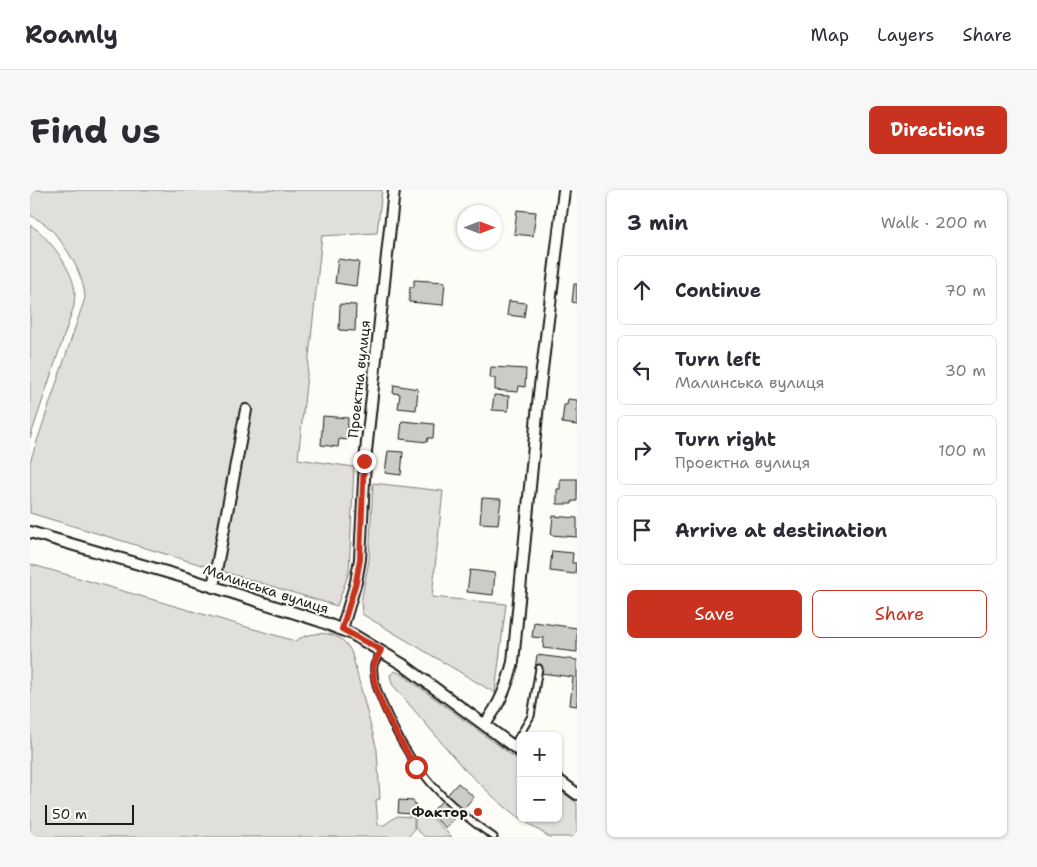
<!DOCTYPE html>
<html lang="en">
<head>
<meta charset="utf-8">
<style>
  body { margin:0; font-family:"Shantell Sans",sans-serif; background:#f7f7f7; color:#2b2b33 }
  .controls { position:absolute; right:15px; bottom:15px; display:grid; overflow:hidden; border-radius:8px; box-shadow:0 1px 4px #0004 }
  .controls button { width:45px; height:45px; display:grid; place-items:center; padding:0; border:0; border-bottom:1px solid #e1e1e2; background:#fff; color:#2b2b33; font:25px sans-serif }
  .compass { position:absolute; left:427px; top:15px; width:45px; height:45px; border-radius:50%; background:#fff; box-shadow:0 1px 4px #0004; rotate:90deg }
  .scale { position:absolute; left:15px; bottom:12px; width:89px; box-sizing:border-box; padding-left:5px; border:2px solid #1c1c1c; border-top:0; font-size:14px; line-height:18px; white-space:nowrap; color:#1c1c1c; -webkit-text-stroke:4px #fdfcf7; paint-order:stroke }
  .stop { position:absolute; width:15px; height:15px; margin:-11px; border:4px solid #c8321e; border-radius:50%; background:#fff }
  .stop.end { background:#c8321e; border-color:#fff; box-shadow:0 1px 5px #0008 }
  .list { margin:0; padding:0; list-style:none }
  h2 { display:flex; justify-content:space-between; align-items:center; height:65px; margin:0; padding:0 20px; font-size:21px }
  h2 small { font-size:16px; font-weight:400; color:#7c7c81 }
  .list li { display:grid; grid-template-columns:32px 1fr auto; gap:15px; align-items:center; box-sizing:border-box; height:70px; margin:0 10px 10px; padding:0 10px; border:1px solid #e1e1e2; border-radius:8px }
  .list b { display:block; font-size:19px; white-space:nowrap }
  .list p { margin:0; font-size:16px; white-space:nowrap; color:#7c7c81 }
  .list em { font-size:16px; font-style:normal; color:#7c7c81 }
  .actions { display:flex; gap:10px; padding:15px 20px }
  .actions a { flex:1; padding:11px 0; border:1px solid #c8321e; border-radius:8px; text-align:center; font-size:18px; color:#c8321e }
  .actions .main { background:#c8321e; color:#fff }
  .icon { flex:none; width:28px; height:28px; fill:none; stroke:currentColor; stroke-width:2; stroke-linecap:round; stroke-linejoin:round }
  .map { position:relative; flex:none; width:547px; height:647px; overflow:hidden; border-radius:8px }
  header { display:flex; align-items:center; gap:30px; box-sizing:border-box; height:70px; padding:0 25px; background:#fff; border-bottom:1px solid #e1e1e2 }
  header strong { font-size:24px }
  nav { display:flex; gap:28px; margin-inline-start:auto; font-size:18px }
  .intro { display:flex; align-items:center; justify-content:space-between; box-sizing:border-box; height:120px; padding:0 30px }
  h1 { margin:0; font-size:35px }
  .button { padding:12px 22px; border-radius:8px; background:#c8321e; color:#fff; font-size:18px; font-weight:700 }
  main { display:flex; gap:30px; padding:0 30px }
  aside { flex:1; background:#fff; border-radius:8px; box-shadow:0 1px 4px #0004 }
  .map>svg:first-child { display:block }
  .green { fill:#e0dfdb; stroke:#7e7e7c }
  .building { fill:#cccbc8; stroke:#1c1c1c }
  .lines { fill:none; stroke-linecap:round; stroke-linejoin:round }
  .lane-casing { stroke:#1c1c1c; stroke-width:9 }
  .street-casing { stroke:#1c1c1c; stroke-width:14 }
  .lane { stroke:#fdfcf7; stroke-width:5 }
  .street { stroke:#fdfcf7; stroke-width:10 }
  .route { stroke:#c8321e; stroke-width:6 }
  .poi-dot { fill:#c8321e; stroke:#fdfcf7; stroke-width:2 }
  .labels { text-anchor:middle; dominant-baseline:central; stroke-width:4; stroke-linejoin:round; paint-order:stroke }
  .street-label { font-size:14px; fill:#1c1c1c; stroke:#fdfcf7 }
  .poi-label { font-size:14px; font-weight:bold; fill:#1c1c1c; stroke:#fdfcf7; text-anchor:end }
</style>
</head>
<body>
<header>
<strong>Roamly</strong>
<nav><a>Map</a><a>Layers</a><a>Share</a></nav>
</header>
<div class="intro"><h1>Find us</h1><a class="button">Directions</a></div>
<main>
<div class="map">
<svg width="547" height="647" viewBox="0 0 547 647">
  <rect width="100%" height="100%" fill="#fdfcf7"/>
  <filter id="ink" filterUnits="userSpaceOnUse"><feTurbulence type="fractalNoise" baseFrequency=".02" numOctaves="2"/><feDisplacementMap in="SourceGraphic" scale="10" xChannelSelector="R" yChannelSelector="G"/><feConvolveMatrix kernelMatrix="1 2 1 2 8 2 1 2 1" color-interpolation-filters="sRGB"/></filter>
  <g filter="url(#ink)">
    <!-- green -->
    <path class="green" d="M0 0H352L347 43 292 46 268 269 324 277 319 382 307 416 0 323V272L55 108C54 86 39 61 25 44 19 36 9 30 0 25Z
      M0 35C18 45 45 82 45 104 45 107 44 112 44 116L0 248Z
      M343 293 413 301 402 407 476 414 465 503 332 424 331 412 339 370Z
      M0 374 265 451C285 439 313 440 322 464L347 560 350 609 346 610 348 635H354L367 626 384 627V640L378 647H0Z
      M365 481 373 485 491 572V628H528V599L547 613V647H519L485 625 468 611 434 579 362 494 360 485Z
      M385 626 402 628 422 647H395L385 638Z"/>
    <!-- building -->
    <path class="building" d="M487 20 506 22 503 46 484 44Z
      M308 69 329 72 326 96 305 93Z
      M384 90 415 92 413 115 379 112 380 97H384Z
      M544 94H547V113L542 112Z
      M479 111 496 113 494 127 477 125Z
      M310 114 326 115 325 141 309 140Z
      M461 177 496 179 495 197 489 196 488 202 465 200V188H460Z
      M364 195 388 199 386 220 368 218 370 204 363 203Z
      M464 205 479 206 478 221 462 220Z
      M538 209 547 210V235L532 233 534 215H537Z
      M293 226 318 228 317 250 309 249 308 257 291 255Z
      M372 231 404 234 403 248H398L397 252 370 249Z
      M358 261 373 262 371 285 355 283Z
      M530 289H547V311H542V314H527V299H530Z
      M452 308 471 309 468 334 450 333Z
      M523 326 547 328V347L521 345Z
      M522 361 543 363 542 373H546L545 384 520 381Z
      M440 380 465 383 463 405 437 402Z
      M504 432 547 438V462L513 458 514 448 502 447Z
      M507 465 547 470V516L540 515 543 487 510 483 505 479Z
      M428 593 444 607 416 638 400 624Z
      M369 610 383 611 385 614V622L382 624 368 623Z"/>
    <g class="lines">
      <defs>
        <path id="lane" d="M351 461C349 466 345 471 344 475 342 491 351 509 357 523 381 578 414 614 464 647
          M483 556 501 526 509 478"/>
        <path id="street" d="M0 342 153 387 290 431 322 444 372 474 491 562
          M183 397 216 220
          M312 439 326 392 330 369 335 271 364 0
          M455 534C470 514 477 496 483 472L509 204 534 0
          M528 590 547 604"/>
      </defs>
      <!-- lane casing -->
      <use href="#lane" class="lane-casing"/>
      <!-- street casing -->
      <use href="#street" class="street-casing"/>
      <!-- lane -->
      <use href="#lane" class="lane"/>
      <!-- street -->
      <use href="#street" class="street"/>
    </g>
  </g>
  <g class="lines" filter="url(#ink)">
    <!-- route -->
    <path class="route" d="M334 271 330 369 326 392 312 439 351 460C349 465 345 470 344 474 338 498 373 556 386 577"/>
  </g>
  <!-- markers -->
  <circle class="poi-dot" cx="448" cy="622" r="5"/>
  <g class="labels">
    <!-- street labels -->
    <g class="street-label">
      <text transform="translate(329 189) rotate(-84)">Проектна вулиця</text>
      <text transform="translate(236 399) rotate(18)">Малинська вулиця</text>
    </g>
    <!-- poi labels -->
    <g class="poi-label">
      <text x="438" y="622">Фактор</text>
    </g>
  </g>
</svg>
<div class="controls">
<button>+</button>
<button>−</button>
</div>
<svg class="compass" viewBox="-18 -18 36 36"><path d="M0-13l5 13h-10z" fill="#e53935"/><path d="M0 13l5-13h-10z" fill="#7c7c81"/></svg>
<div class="scale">50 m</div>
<div class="stop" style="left:386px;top:577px"></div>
<div class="stop end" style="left:334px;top:271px"></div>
</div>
<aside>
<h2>3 min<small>Walk · 200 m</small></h2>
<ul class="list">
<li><svg class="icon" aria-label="ahead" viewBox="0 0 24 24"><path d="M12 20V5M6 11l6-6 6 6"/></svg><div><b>Continue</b></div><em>70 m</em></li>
<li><svg class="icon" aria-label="left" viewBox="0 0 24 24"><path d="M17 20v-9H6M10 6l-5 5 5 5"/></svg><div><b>Turn left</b><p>Малинська вулиця</p></div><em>30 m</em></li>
<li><svg class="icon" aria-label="right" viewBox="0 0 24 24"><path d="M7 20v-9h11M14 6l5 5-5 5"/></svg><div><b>Turn right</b><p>Проектна вулиця</p></div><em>100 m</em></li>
<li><svg class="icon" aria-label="arrive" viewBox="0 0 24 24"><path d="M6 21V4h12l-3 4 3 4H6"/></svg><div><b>Arrive at destination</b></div></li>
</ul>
<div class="actions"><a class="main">Save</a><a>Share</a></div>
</aside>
</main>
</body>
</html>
